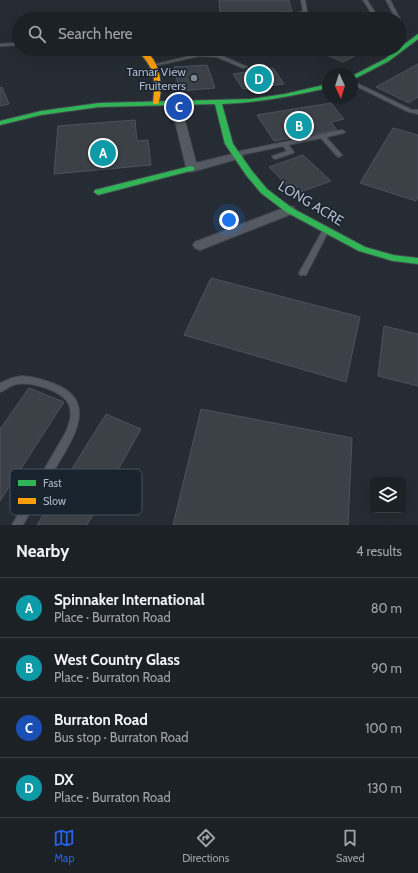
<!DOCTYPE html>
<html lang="en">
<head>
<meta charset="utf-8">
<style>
  body { margin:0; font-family:Cabin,sans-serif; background:#292e32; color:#f1f3f6 }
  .controls { position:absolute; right:12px; bottom:12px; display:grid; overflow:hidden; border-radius:6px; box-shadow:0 4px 16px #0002 }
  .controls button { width:36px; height:36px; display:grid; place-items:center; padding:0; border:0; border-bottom:1px solid #3a3e43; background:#1c2126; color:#f1f3f6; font:20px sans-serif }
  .compass { position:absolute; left:322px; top:68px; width:36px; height:36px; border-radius:50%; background:#1c2126; box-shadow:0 4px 16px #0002; rotate:176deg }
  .you { position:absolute; left:229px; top:220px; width:14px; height:14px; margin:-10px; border:3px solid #fff; border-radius:50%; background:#1a73e8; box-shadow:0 0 0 6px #1a73e833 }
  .badge { display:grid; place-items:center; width:26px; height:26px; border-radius:50%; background:#2563eb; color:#fff; font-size:13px; font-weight:700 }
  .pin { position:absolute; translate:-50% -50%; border:2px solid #fff; box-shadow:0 1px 4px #0006 }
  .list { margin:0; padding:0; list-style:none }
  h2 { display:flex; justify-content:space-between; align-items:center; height:52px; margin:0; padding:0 16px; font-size:17px }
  h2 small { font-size:13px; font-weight:400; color:#a0a3a7 }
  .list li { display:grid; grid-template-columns:26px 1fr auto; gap:12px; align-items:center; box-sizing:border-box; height:60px; padding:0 16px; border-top:1px solid #3a3e43 }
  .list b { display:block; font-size:15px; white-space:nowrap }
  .list p { margin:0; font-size:13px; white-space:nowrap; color:#a0a3a7 }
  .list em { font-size:13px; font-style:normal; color:#a0a3a7 }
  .icon { flex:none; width:22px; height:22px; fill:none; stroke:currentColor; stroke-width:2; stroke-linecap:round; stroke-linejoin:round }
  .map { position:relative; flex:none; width:418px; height:525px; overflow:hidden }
  .search { position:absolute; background:#1c2126; box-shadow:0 4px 16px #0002; left:12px; right:12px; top:12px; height:44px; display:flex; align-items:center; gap:10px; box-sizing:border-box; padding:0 14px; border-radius:22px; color:#a0a3a7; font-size:15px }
  .sheet { height:292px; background:#1c2126 }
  nav { display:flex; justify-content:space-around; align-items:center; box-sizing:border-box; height:56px; border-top:1px solid #3a3e43; background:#1c2126; font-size:11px; color:#a0a3a7 }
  nav a { display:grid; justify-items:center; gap:2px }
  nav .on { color:#2563eb }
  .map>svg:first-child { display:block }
  .building { fill:#3b4147; stroke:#4d535c }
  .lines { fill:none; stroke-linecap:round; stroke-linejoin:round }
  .lane-casing { stroke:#44484e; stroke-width:2 }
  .street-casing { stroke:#44484e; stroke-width:2 }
  .fast-casing { stroke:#44484e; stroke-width:2 }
  .slow-casing { stroke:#44484e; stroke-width:2 }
  .lane { fill:#555a62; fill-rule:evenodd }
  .street { fill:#555a62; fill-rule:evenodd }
  .fast { fill:#30b455; fill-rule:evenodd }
  .slow { fill:#ff9f0a; fill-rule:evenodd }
  .poi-dot { fill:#7e8793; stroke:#19232e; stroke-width:1.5 }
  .labels { text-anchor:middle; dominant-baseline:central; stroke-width:3; stroke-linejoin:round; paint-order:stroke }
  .far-poi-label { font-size:12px; fill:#aeb8c6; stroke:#19232e; text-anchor:end }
  .street-label { font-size:14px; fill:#aeb8c6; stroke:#19232e }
  .key { fill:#19232e; stroke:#46505c; stroke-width:1 }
  .key-label { font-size:11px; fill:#aeb8c6 }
</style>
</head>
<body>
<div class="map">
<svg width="418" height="525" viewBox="0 0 418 525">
  <rect width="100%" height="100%" fill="#262c33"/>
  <!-- building -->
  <path class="building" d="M219 0H289L292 12 220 13Z
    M151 49H176L165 55Z
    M320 49H368L343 62 317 51Z
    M418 64V97L409 103 376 87Z
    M207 65 215 88 180 91 174 67Z
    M273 68 284 84 243 89 233 74Z
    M2 87 9 104 0 106V88Z
    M331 103 344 119 331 122 337 130 274 141 257 115Z
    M135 120 137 141 148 140 151 165 54 174 58 126Z
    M393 128 418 135V197L416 201 360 183Z
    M303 155 331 181 295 194 269 167Z
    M211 278 360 317 346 382 184 335Z
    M384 326 418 334V386L378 376Z
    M29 388 64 402 0 501V429Z
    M201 409 352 438 348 525H173Z
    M106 414 141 429 87 525H37Z"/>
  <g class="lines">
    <defs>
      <path id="lane" d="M301 0H305L307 12 302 15 312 19H306L298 16H218L216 15 218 14H297L303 11Z
        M363 0H367L379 19H375Z
        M386 0H390L400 19 399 20 396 19Z
        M19 43V45L0 46V44Z
        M299 49H304L297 54H293V52Z
        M199 54 220 55 247 67 243 68 217 57 199 56 154 66 152 65Z
        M352 81 412 110H418V114L409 112 352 84Z
        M342 130 345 132 344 133 326 137 342 155 339 157 337 156 321 138 288 145 294 152 293 153 275 159 272 157 273 156 287 151 283 146 236 156 233 154 236 152Z
        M324 228H326L329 230 306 275H300L299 273Z
        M22 376C36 377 49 381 61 387 98 406 69 444 55 469 44 488 33 506 23 525H12L66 432C69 424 73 414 69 405 63 390 31 382 17 384 10 385 6 390 0 392V383L12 378Z"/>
      <path id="street" d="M180 118 185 121 196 163 237 153 241 154 243 156 241 158 191 172 187 171 175 121Z
        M289 206 294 207 295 210 294 213 205 248 200 250 195 248 193 245 195 242Z"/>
      <path id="fast" d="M418 34V39L389 61 352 80V76L385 59Z
        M328 84V88C292 96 258 103 222 104L233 144 252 171 267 189 292 208 365 247 393 255 418 258V264L393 261 359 251 286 212 261 193 246 175 225 144 215 104 99 107 41 115 0 125V121L41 111 99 103 250 99 285 94Z
        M191 166 195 168 194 170 98 195 94 192 95 190Z"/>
      <path id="slow" d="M136 49C159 49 165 88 158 104H154L153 103C156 76 155 69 136 49Z"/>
    </defs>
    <!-- lane casing -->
    <use href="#lane" class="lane-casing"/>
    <!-- street casing -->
    <use href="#street" class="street-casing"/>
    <!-- fast casing -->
    <use href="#fast" class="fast-casing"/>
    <!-- slow casing -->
    <use href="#slow" class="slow-casing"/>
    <!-- lane -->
    <use href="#lane" class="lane"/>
    <!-- street -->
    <use href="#street" class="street"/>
    <!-- fast -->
    <use href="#fast" class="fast"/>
    <!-- slow -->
    <use href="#slow" class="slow"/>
  </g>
  <!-- markers -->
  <circle class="poi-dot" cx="194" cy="78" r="4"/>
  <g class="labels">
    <!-- far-poi labels -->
    <g class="far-poi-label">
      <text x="186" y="71">Tamar View<tspan x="186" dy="14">Fruiterers</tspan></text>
    </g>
    <!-- street labels -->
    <g class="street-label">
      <text transform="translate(311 203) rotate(31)">LONG ACRE</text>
    </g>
  </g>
  <!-- legend -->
  <rect x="10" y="469" width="132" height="46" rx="6" class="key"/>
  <rect x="18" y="480" width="18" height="6" fill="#30b455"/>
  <rect x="18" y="498" width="18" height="6" fill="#ff9f0a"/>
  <g class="key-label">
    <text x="43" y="487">Fast</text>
    <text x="43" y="505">Slow</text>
  </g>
</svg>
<div class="controls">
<button><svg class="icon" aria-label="layers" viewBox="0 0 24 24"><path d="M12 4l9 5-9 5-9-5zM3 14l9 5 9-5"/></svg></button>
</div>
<svg class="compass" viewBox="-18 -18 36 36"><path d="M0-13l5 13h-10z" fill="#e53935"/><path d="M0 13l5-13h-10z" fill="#a0a3a7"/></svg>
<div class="you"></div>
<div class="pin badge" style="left:103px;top:153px;background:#0f9aa8">A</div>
<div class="pin badge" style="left:299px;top:126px;background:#0f9aa8">B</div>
<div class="pin badge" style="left:179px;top:107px;background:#1a4fb4">C</div>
<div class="pin badge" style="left:259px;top:79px;background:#0f9aa8">D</div>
<div class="search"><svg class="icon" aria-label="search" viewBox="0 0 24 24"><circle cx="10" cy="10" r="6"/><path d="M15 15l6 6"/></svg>Search here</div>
</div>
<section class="sheet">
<h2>Nearby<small>4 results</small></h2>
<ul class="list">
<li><span class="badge" style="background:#0f9aa8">A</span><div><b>Spinnaker International</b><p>Place · Burraton Road</p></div><em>80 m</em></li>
<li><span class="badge" style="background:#0f9aa8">B</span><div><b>West Country Glass</b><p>Place · Burraton Road</p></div><em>90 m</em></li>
<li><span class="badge" style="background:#1a4fb4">C</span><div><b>Burraton Road</b><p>Bus stop · Burraton Road</p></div><em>100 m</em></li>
<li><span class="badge" style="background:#0f9aa8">D</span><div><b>DX</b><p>Place · Burraton Road</p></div><em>130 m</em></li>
</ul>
</section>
<nav>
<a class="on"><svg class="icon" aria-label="map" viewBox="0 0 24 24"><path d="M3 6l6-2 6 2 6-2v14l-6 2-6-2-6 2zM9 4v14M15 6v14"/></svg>Map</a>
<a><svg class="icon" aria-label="directions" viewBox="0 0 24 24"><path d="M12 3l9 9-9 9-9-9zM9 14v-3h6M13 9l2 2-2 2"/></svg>Directions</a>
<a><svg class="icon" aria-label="saved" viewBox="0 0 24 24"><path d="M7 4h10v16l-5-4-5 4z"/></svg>Saved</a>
</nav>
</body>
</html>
